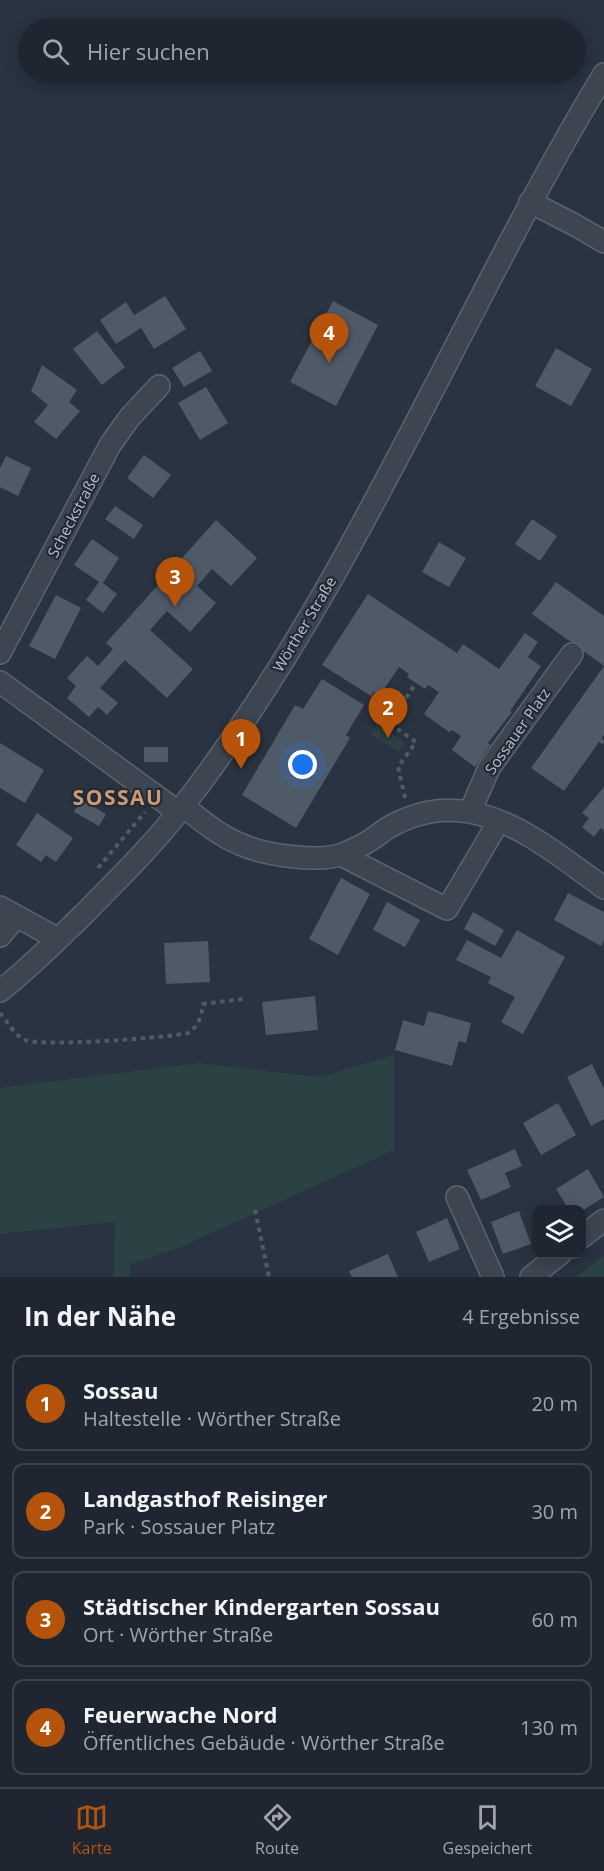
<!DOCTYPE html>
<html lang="de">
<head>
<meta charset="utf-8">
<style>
  body { margin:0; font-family:"Open Sans",sans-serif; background:#2c323d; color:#f1f3f6 }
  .controls { position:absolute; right:18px; bottom:18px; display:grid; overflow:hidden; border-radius:12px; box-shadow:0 3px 15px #0003 }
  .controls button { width:54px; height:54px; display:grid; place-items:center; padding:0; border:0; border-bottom:2px solid #3c434d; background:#1f2631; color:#f1f3f6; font:30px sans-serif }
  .you { position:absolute; left:303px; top:765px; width:21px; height:21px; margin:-15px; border:4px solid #fff; border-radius:50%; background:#1a73e8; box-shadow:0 0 0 9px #1a73e833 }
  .badge { display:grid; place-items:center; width:39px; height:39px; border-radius:50%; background:#b45309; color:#fff; font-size:20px; font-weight:700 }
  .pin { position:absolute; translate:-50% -50px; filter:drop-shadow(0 2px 3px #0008) }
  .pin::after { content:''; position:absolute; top:32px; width:21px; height:18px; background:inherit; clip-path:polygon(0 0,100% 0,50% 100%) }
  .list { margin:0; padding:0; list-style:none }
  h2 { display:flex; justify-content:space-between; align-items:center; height:78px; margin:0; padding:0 24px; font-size:26px }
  h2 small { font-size:20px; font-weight:400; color:#a1a5ab }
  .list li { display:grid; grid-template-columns:39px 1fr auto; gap:18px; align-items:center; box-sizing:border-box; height:96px; margin:0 12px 12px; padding:0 12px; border:2px solid #3c434d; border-radius:12px }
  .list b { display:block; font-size:22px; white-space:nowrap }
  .list p { margin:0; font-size:20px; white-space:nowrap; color:#a1a5ab }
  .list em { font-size:20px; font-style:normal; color:#a1a5ab }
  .icon { flex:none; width:33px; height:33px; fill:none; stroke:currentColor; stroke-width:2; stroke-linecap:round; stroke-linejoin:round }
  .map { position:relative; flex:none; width:604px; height:1277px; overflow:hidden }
  .search { position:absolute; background:#1f2631; box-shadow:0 3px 15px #0003; left:18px; right:18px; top:18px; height:66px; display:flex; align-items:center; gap:15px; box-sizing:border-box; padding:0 21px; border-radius:33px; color:#a1a5ab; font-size:22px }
  .sheet { height:510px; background:#1f2631 }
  nav { display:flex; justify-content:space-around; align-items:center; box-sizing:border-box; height:84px; border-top:2px solid #3c434d; background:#1f2631; font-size:16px; color:#a1a5ab }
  nav a { display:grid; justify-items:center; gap:3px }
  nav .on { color:#b45309 }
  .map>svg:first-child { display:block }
  .green { fill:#2c4143 }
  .building { fill:#4f5a69 }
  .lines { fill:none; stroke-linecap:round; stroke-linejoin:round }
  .minor-casing { stroke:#5b636e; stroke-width:24 }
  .path { stroke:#4b5e61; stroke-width:4; stroke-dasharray:4.5 4.5; stroke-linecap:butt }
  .minor { stroke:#3d4551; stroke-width:21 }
  .labels { text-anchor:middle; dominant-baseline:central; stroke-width:4.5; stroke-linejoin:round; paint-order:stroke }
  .street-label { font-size:15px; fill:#bac0cb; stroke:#212a36 }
  .district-label { font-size:21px; font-weight:bold; letter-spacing:1.5px; fill:#cf9971; stroke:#212a36 }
</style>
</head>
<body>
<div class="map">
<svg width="604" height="1277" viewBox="0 0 604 1277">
  <rect width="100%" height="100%" fill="#293341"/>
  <!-- green -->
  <path class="green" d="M378 724 405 743 398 752 371 734Z
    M394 1055V1150L181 1247 131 1264 130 1277H114L115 1222 0 1234V1088L199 1063 319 1077Z
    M604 1255V1277H576Z"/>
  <!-- building -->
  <path class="building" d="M165 296 186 329 154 349 141 328 116 344 100 320 126 302 134 315Z
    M333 301 378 325 336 406 290 382Z
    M97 331 125 367 102 385 73 349Z
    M556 348 592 369 571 406 535 386Z
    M200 351 212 371 184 387 172 368Z
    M42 365 77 390 69 402 80 411 56 439 34 422 48 405 31 391Z
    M206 387 228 423 200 440 178 403Z
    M144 455 171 475 153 498 127 478Z
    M6 456 31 468 18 496 0 487V468Z
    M115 506 143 525 134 539 105 519Z
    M532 519 557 536 540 561 515 544Z
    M216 520 257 558 231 586 212 569 197 586 216 603 190 632 167 611 150 630 193 669 167 698 125 660 100 688 118 703 107 715 98 707 89 717 67 698 76 686 67 678 87 656 98 666 113 649 106 643Z
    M92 539 119 558 103 583 117 594 103 613 86 600 99 582 74 565Z
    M439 542 466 558 449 587 422 572Z
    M556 582 604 616V666L532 614Z
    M368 594 457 653 463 644 499 669 525 633 538 642 528 657 541 666 510 711 512 712 488 743 490 745 475 767 452 750 461 736 452 730 449 732 424 714 439 692 428 685 425 689 407 677 409 674 399 667 380 695 374 692 371 696 322 665Z
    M56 595 81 608 55 659 29 646Z
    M604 666V735L564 791 531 768Z
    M322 679 364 705 346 735 350 738 296 828 242 795 295 705 303 709Z
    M0 743 44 770 25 803 0 788Z
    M144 747H168V762H144Z
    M604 787V831L601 828 594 837 582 827 589 818 582 813Z
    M81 799 106 814 99 826 74 812Z
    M37 813 73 838 56 862 46 855 41 862 16 845Z
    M341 878 370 894 338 955 309 939Z
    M568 893 604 912V940L601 946 554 920Z
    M387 902 420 920 405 947 373 930Z
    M473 912 504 930 495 946 464 929Z
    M517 930 565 957 523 1034 501 1022 515 997 488 983 491 977 456 960 467 940 501 958Z
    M208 941 210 982 166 984 164 943Z
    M315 996 318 1030 266 1035 262 1002Z
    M428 1011 471 1023 466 1043 459 1041 452 1066 395 1050 403 1020 424 1026Z
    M592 1064 604 1089V1119L591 1126 567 1077Z
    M558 1103 576 1135 541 1155 523 1123Z
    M515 1149 522 1166 505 1173 511 1187 481 1200 467 1170Z
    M588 1169 604 1197 582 1211V1210H569L556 1189Z
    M519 1211 531 1244 503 1254 491 1222Z
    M447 1218 460 1249 429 1262 416 1232Z
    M388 1254 398 1277H352L349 1271Z"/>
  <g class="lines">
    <defs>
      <path id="minor" d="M530 202 575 225 604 242
        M0 653 110 445 130 417 159 386
        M0 682 178 812
        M183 806C201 820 218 835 240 844 264 855 318 863 343 854 350 851 357 848 364 844 372 840 379 834 386 829 411 814 440 807 469 812 519 821 564 859 604 888
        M470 812 489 768 572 654
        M341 855 447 909 499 821
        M0 907 58 939
        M0 936 16 917
        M0 991C31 967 58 939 86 912 118 879 152 846 180 810 354 587 458 315 604 74
        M457 1197 493 1277
        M582 1237 604 1220
        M531 1277 560 1254"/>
    </defs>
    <!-- minor casing -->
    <use href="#minor" class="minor-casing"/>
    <!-- path -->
    <path class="path" d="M600 740 604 743
      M405 798 398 767 416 742 389 723 416 683
      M98 868 145 812
      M0 1013C7 1021 15 1036 25 1040 41 1047 166 1038 188 1033 199 1026 201 1017 203 1004L243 999
      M255 1210 269 1277"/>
    <!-- minor -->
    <use href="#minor" class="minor"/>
  </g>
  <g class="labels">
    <!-- street labels -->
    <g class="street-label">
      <text transform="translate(73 515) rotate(-62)">Scheckstraße</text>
      <text transform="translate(304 624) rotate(-59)">Wörther Straße</text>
      <text transform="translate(517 731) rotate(-55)">Sossauer Platz</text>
    </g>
    <!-- district labels -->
    <g class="district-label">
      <text x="118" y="797">SOSSAU</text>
    </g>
  </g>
</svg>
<div class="controls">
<button><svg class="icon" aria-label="layers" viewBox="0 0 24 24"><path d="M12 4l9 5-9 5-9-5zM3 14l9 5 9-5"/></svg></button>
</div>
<div class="you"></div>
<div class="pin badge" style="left:241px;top:769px">1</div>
<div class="pin badge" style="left:388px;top:738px">2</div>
<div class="pin badge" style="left:175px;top:607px">3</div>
<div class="pin badge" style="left:329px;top:363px">4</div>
<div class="search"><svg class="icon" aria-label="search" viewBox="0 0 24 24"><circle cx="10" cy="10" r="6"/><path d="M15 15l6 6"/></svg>Hier suchen</div>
</div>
<section class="sheet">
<h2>In der Nähe<small>4 Ergebnisse</small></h2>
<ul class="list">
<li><span class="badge">1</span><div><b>Sossau</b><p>Haltestelle · Wörther Straße</p></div><em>20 m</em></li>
<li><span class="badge">2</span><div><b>Landgasthof Reisinger</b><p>Park · Sossauer Platz</p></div><em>30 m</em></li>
<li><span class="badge">3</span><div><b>Städtischer Kindergarten Sossau</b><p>Ort · Wörther Straße</p></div><em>60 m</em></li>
<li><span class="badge">4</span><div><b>Feuerwache Nord</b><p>Öffentliches Gebäude · Wörther Straße</p></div><em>130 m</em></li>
</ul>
</section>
<nav>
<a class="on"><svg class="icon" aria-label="map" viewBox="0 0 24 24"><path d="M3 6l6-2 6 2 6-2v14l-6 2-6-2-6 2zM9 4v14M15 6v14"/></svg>Karte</a>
<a><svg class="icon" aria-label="directions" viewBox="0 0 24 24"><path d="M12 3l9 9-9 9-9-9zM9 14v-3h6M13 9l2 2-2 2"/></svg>Route</a>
<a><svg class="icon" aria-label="saved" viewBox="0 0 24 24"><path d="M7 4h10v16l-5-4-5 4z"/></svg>Gespeichert</a>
</nav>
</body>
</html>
